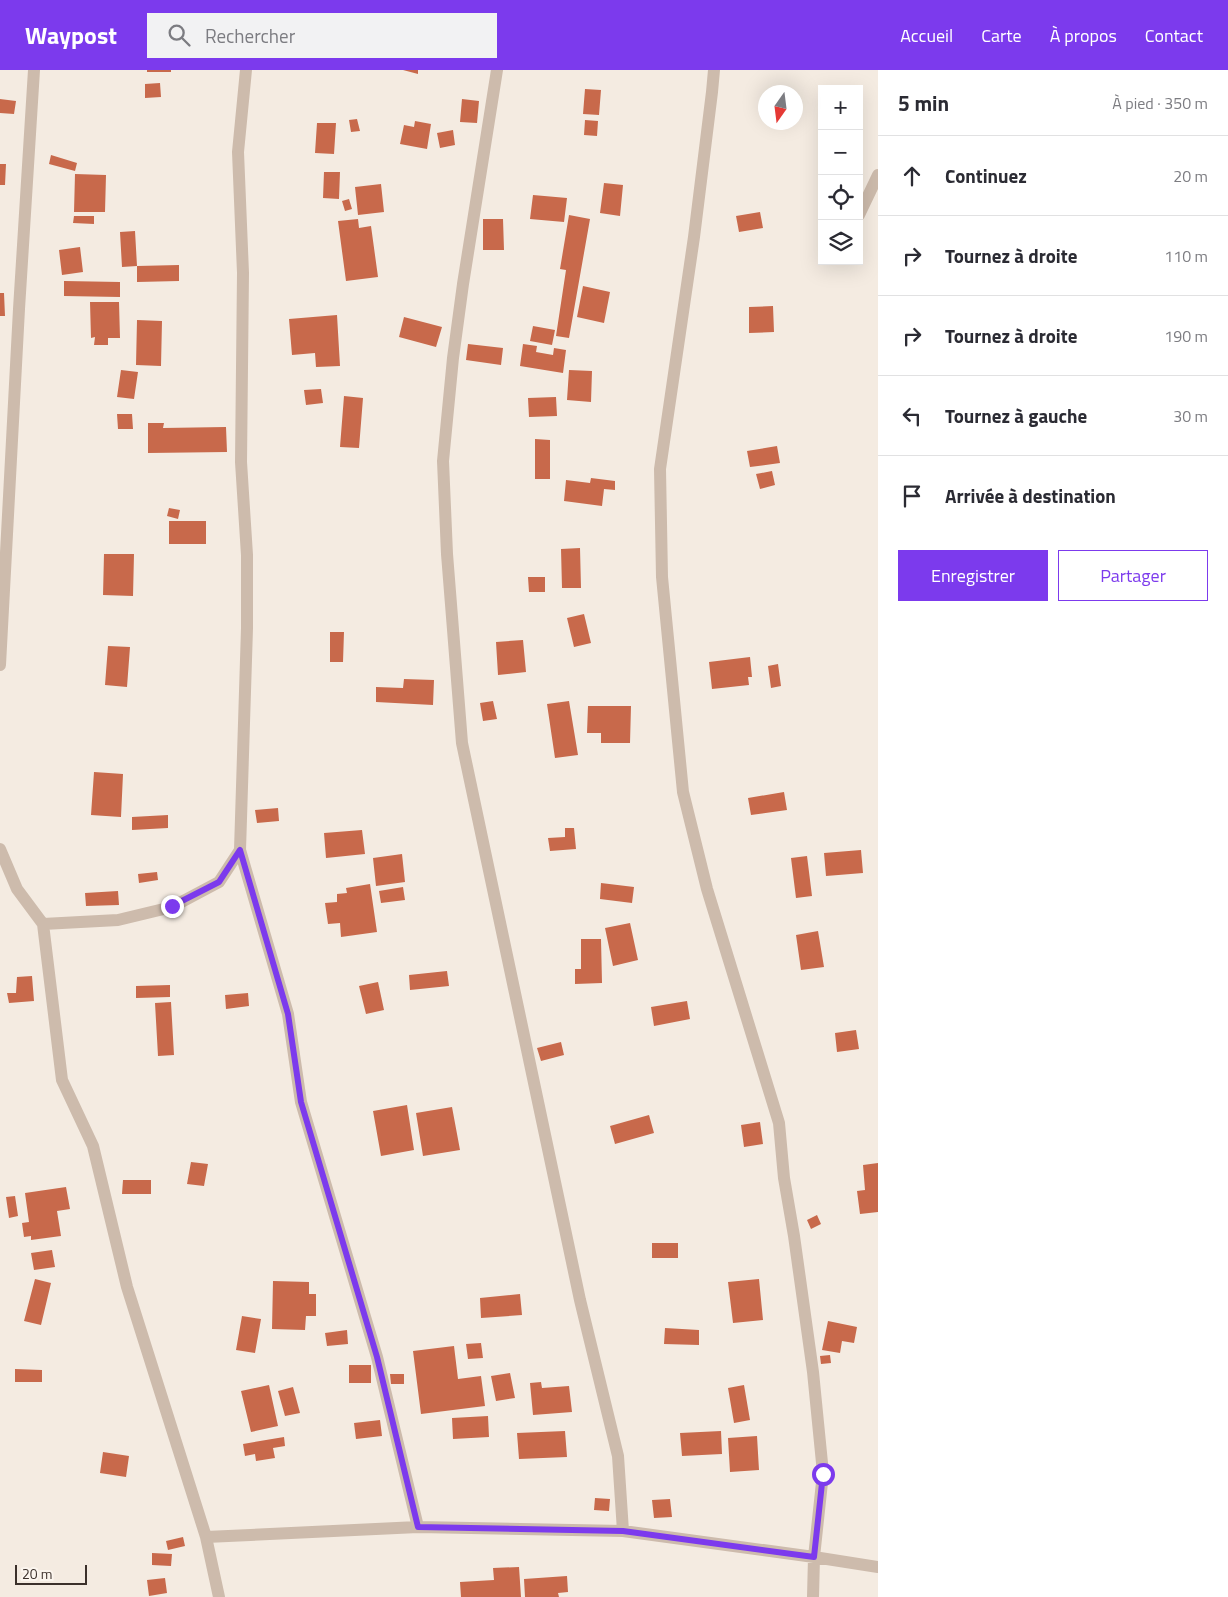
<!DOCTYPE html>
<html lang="fr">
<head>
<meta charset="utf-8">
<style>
  body { margin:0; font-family:"Titillium Web",sans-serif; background:#f2f2f3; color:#2b2b33 }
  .controls { position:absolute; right:15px; top:15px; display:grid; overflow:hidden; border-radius:0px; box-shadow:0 5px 20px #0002 }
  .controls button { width:45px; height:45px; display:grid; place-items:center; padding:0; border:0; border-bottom:1px solid #e1e1e2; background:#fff; color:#2b2b33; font:25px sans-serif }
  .compass { position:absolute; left:758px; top:15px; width:45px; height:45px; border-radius:50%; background:#fff; box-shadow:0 5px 20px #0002; rotate:194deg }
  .scale { position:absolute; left:15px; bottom:12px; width:72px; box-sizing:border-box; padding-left:5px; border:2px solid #3b302b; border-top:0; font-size:14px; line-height:18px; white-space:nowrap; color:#3b302b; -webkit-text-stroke:4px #fbf5ee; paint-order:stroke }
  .stop { position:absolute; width:15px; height:15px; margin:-11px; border:4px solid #7c3aed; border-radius:50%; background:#fff }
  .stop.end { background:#7c3aed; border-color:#fff; box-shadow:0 1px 5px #0008 }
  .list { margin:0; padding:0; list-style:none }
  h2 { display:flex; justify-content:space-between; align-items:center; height:65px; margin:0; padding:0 20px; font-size:21px }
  h2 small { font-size:16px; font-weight:400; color:#7c7c81 }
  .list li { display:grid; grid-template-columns:32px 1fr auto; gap:15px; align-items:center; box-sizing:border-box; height:80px; padding:0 20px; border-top:1px solid #e1e1e2 }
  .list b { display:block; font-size:19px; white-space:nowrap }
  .list em { font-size:16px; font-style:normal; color:#7c7c81 }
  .actions { display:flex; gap:10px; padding:15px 20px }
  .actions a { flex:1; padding:11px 0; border:1px solid #7c3aed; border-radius:0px; text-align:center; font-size:18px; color:#7c3aed }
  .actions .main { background:#7c3aed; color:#fff }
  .icon { flex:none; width:28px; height:28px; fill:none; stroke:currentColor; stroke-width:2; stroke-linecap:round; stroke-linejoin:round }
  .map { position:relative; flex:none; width:878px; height:1527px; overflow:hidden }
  header { display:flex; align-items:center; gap:30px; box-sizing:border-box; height:70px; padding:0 25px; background:#7c3aed; color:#fff }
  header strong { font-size:24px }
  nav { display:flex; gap:28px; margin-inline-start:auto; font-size:18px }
  .search { width:350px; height:45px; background:#f2f2f3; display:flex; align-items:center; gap:12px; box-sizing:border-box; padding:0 18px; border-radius:0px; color:#7c7c81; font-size:19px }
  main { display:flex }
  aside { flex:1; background:#fff }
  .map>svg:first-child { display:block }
  .building { fill:#c8694b }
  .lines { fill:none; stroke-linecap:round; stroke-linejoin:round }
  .minor { stroke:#cdbbac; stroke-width:12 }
  .route { stroke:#7c3aed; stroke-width:6 }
</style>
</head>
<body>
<header>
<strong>Waypost</strong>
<div class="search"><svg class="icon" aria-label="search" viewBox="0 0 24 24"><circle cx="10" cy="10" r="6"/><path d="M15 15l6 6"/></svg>Rechercher</div>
<nav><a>Accueil</a><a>Carte</a><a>À propos</a><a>Contact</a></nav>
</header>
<main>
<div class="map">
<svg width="878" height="1527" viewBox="0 0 878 1527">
  <rect width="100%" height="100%" fill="#f4ebe1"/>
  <!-- building -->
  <path class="building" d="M147 0H171V2H147Z
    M403 0H418V4Z
    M160 13 161 27 145 28V14Z
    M585 19 601 20 599 45 583 44Z
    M0 29 16 31 14 44 0 43Z
    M462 29 479 31 477 53 460 52Z
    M357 49 360 61 351 62 349 50Z
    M585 50 598 51 597 66 584 65Z
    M415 51 431 54 427 79 400 74 404 55 414 57Z
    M317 53H336L334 84 315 83Z
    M453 60 455 75 440 78 437 63Z
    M51 85 77 93 75 101 49 94Z
    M0 94H6L5 115H0Z
    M324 102H340L339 129 323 128Z
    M75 104 106 105 105 142H74Z
    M604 113 623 115 620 146 600 143Z
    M381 114 384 142 358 145 355 117Z
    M533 125 567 128 564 152 530 149Z
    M349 129 352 139 345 141 342 131Z
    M760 142 763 158 739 162 736 146Z
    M569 145 590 149 569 268 556 266 566 200 560 199Z
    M74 146H94V154L73 153Z
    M358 149 359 158 371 156 378 207 346 211 338 151Z
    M483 149H503L504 180H483Z
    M135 161 137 196 179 195V211L137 212V196L122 197 120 162Z
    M80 177 83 202 62 205 59 180Z
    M64 211 120 212V227L64 226Z
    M583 216 610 222 604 253 577 247Z
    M0 223H4L5 246H0Z
    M90 232H119L120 268H108V275H94L95 267 91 268Z
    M773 236 774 262 749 263V237Z
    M337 245 340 296 316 297 315 283 292 285 289 249Z
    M404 247 442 257 436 277 399 267Z
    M137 250 162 251 161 296 136 295Z
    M533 256 555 260 552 275 530 271Z
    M468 274 503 278 501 295 466 290Z
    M523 274 537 276 536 282 553 285 554 278 566 280 563 303 520 296Z
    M121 300 138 302 134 329 117 327Z
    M569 300 592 301 591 332 567 330Z
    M321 319 323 333 306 335 304 320Z
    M344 326 363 328 359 378 340 377Z
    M556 327 557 346 529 347 528 328Z
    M117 344H132L133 359H118Z
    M148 353H164L163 358 226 357 227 382 148 383Z
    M535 369 550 370V409H535Z
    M777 376 780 393 750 397 747 381Z
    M772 401 775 415 760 419 756 404Z
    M591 408 615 411V420L604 419 602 436 564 431 566 410 590 413Z
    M169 438 180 440 178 449 167 446Z
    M169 451H206V474H169Z
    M580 478 581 518H562L561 479Z
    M104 484H134L133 526 103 525Z
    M528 507H545V522H529Z
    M584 544 591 573 574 577 567 548Z
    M330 562H344L343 592H330Z
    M523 570 526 602 498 605 496 572Z
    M108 576 130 577 127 617 105 615Z
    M750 587 752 607H748L749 615 712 619 709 592Z
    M778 594 781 616 771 618 768 596Z
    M404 609 434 610 433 635 376 632V617L403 618Z
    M493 631 497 649 483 651 480 633Z
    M569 631 578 685 555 688 547 634Z
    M588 636H631L630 673H601V663H587Z
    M94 702 123 704 121 747 91 745Z
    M784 722 787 740 751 745 748 728Z
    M278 738 279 751 257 753 255 740Z
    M168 745V758L132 760V747Z
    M565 758H574L576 779 550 781 548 768 565 767Z
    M362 760 365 784 326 788 324 763Z
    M861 780 863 803 826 806 824 783Z
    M402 784 405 812 376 816 373 788Z
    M807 786 812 826 796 828 791 788Z
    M157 802 158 810 139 813 138 804Z
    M601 813 634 817 632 833 600 829Z
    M370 814 377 862 341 867 340 853 328 854 325 833 337 832V824L347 823 346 818Z
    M403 817 405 830 381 833 379 821Z
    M118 821 119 835 86 836 85 823Z
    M630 853 638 890 613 896 605 858Z
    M818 861 824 897 801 900 796 865Z
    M581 869H601L602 913 575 914V899H581Z
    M447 901 449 916 410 920 409 905Z
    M32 906 34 931 9 933 7 923H16L17 907Z
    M378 912 384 940 366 944 359 916Z
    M170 915V927L136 928V916Z
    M248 923 249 936 226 939 225 925Z
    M687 931 690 949 654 956 651 937Z
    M171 932 174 985 158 986 155 933Z
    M856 960 859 979 837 982 835 963Z
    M561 972 564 985 541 991 537 978Z
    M407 1035 414 1080 381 1086 373 1041Z
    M452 1037 460 1080 423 1086 416 1043Z
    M649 1045 654 1063 615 1074 610 1056Z
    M760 1052 763 1074 744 1077 741 1055Z
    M191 1092 208 1094 204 1116 187 1114Z
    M878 1093V1142L860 1144 857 1121 865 1120 863 1095Z
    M123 1110H151V1124H122Z
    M66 1117 70 1139 57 1141 61 1166 31 1170V1166L24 1167 22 1153 29 1152 25 1123Z
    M15 1126 18 1146 9 1148 6 1127Z
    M817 1145 821 1154 811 1159 807 1150Z
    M652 1173H678V1188H652Z
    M52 1180 55 1197 34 1200 31 1183Z
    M35 1209 51 1213 41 1255 24 1251Z
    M759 1209 763 1250 733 1253 728 1212Z
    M273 1211 309 1212V1224H316V1246H306L305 1260 272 1259Z
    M520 1224 522 1245 481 1248 480 1228Z
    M242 1246 261 1249 255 1283 236 1280Z
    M828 1251 857 1257 854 1273 842 1271 840 1283 822 1280Z
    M665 1258 699 1260V1275L664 1274Z
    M347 1260 348 1274 327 1276 325 1263Z
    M481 1273 483 1288 468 1289 466 1274Z
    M454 1276 458 1309 481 1306 485 1336 421 1344 413 1281Z
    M830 1285 831 1293 821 1294 820 1286Z
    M349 1295H371V1313H349Z
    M15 1299 42 1300V1312H15Z
    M510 1303 515 1328 496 1331 491 1306Z
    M390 1304H404V1314H391Z
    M541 1312 542 1318 569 1316 572 1342 533 1345 530 1313Z
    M269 1315 278 1356 251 1362 241 1321Z
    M744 1315 750 1350 734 1353 728 1318Z
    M293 1317 300 1343 285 1346 278 1321Z
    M488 1346 489 1367 453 1369 452 1348Z
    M380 1350 382 1366 356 1369 354 1353Z
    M565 1361 567 1387 519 1389 517 1363Z
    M721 1361 722 1384 682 1386 680 1363Z
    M757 1366 759 1400 730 1402 728 1368Z
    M284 1367 285 1376 273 1378 275 1388 256 1391 255 1384 245 1386 243 1374Z
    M103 1382 129 1386 126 1407 100 1403Z
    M595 1428 610 1429 609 1441 594 1440Z
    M670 1429 672 1447 654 1448 652 1430Z
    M183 1467 185 1476 168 1480 166 1471Z
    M152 1483 172 1484 171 1496 152 1495Z
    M519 1497 521 1527H461L460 1512 494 1510 493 1498Z
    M567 1506 568 1522 558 1523 559 1527H525L524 1509Z
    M165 1508 167 1523 149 1526 147 1510Z"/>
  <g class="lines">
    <!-- minor -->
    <path class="minor" d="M246 0 238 82 243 203 241 392 247 485V558L240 780 288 944 301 1032 377 1287 418 1457
      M497 0 463 214 453 288 443 391 447 484 462 673 580 1230 618 1386 623 1461
      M714 0 712 22 694 167 660 399 662 507 683 722 707 819 779 1053 784 1108 794 1166 813 1302 823 1403 814 1487 813 1527
      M859 145 878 105
      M0 595 19 239 34 0
      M0 779 17 819 43 854 62 1010 93 1076 127 1217 206 1467 219 1527
      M43 854 118 850 172 837 219 812 240 780
      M206 1467 418 1457 623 1461 814 1487 878 1497"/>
  </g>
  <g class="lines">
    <!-- route -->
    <path class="route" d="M172 836 219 812 240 780 288 944 301 1032 377 1287 418 1457 623 1461 814 1487 823 1404"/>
  </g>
</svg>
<div class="controls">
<button>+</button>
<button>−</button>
<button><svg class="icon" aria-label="locate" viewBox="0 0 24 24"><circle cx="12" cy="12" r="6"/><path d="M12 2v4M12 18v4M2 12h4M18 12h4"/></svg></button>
<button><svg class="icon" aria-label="layers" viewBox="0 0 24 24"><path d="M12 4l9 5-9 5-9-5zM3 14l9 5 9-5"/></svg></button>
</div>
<svg class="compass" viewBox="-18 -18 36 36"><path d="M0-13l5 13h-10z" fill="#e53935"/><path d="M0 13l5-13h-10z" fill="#7c7c81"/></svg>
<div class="scale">20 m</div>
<div class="stop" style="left:823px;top:1404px"></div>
<div class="stop end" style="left:172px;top:836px"></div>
</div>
<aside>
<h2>5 min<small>À pied · 350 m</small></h2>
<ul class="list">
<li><svg class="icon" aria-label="ahead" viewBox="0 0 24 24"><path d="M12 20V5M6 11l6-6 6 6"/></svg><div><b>Continuez</b></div><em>20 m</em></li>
<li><svg class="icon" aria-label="right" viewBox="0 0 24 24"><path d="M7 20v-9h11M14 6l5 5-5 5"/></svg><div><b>Tournez à droite</b></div><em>110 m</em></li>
<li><svg class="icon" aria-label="right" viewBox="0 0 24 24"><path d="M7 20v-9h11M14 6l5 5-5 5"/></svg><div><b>Tournez à droite</b></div><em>190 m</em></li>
<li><svg class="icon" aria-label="left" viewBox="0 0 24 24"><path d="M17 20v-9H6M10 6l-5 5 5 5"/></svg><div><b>Tournez à gauche</b></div><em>30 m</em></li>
<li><svg class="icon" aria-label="arrive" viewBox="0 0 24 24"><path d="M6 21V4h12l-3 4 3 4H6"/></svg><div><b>Arrivée à destination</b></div></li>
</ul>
<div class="actions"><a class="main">Enregistrer</a><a>Partager</a></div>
</aside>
</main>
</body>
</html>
